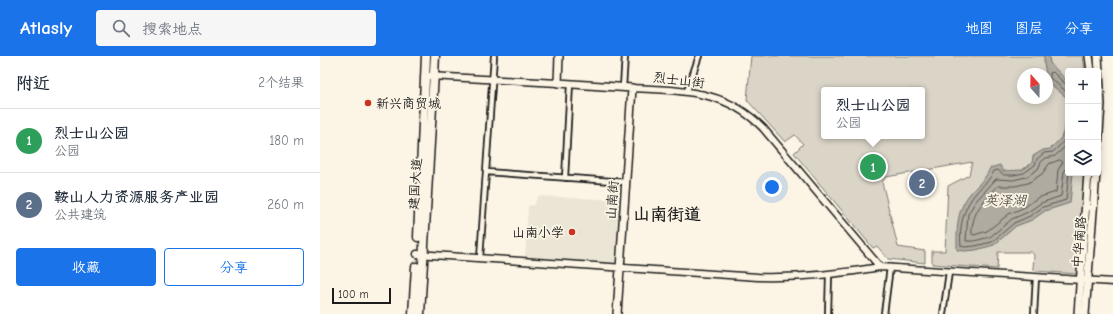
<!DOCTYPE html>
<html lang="zh">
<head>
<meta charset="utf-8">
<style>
  body { margin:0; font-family:"Comic Neue","LXGW WenKai TC",sans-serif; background:#f6f6f7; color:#1f2937 }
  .controls { position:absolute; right:12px; top:12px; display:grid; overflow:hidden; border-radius:4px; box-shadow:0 2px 10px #0003 }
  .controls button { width:36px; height:36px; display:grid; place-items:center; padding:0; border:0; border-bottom:1px solid #e0e1e3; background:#fff; color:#1f2937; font:20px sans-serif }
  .compass { position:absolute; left:697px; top:12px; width:36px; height:36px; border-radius:50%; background:#fff; box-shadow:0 2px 10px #0003; rotate:340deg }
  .scale { position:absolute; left:12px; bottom:10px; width:59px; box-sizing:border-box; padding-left:4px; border:2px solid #1c1c1c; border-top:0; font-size:11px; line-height:14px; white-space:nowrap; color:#1c1c1c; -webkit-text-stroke:3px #fcf5e5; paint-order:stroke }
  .you { position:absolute; left:452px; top:131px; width:14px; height:14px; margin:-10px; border:3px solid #fff; border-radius:50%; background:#1a73e8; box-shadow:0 0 0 6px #1a73e833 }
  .badge { display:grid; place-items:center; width:26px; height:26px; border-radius:50%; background:#1a73e8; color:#fff; font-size:13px; font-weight:700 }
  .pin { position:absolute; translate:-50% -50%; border:2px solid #fff; box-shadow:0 1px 4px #0006 }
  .popup { position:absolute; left:501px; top:31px; width:104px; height:52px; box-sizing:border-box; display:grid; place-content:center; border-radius:4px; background:#fff; filter:drop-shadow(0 1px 3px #0005); font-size:13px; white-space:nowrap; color:#747a83 }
  .popup b { font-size:15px; color:#1f2937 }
  .popup::after { content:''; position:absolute; left:50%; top:100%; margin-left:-8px; border:8px solid transparent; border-top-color:#fff }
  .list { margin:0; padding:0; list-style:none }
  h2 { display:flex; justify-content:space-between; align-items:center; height:52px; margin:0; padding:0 16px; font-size:17px }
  h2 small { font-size:13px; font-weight:400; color:#747a83 }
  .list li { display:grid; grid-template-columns:26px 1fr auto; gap:12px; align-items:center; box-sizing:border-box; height:64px; padding:0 16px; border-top:1px solid #e0e1e3 }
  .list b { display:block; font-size:15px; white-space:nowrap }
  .list p { margin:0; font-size:13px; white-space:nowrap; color:#747a83 }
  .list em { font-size:13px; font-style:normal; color:#747a83 }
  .actions { display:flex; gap:8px; padding:12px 16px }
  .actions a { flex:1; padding:9px 0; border:1px solid #1a73e8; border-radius:4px; text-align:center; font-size:14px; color:#1a73e8 }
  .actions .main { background:#1a73e8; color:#fff }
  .icon { flex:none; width:22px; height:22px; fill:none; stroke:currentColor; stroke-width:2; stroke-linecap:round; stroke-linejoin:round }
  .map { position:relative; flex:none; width:793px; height:258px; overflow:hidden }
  header { display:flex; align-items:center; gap:24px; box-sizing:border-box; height:56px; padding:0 20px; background:#1a73e8; color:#fff }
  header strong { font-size:19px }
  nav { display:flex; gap:22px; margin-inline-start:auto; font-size:14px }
  .search { width:280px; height:36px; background:#f6f6f7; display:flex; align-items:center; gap:10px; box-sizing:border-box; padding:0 14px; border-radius:4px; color:#747a83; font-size:15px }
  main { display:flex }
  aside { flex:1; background:#fff }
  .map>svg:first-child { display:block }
  .built { fill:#ebe5d6 }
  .green { fill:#dbd5c8; stroke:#7c7872; fill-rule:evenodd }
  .water { fill:#b0aba1; stroke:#75726c }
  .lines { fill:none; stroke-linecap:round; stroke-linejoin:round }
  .shore { stroke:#575551; stroke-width:1 }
  .minor-casing { stroke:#1c1c1c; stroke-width:8 }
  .tertiary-casing { stroke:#1c1c1c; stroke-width:9 }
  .secondary-casing { stroke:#1c1c1c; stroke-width:10 }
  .trunk-casing { stroke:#1c1c1c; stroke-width:11 }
  .minor { stroke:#fcf5e5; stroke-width:4.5 }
  .tertiary { stroke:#fcf5e5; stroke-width:6 }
  .secondary { stroke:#fcf5e5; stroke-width:7 }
  .trunk { stroke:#fcf5e5; stroke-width:8 }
  .poi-dot { fill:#c8321e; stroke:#fcf5e5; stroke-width:1.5 }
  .labels { text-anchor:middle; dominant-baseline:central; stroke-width:3.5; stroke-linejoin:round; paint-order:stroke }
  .street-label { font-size:13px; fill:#1c1c1c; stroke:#fcf5e5 }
  .poi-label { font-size:13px; fill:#1c1c1c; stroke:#fcf5e5; text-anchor:start }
  .water-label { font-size:14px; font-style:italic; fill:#575551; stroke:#fcf5e5 }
  .district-label { font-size:17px; font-weight:bold; fill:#1c1c1c; stroke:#fcf5e5 }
</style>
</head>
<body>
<header>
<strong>Atlasly</strong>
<div class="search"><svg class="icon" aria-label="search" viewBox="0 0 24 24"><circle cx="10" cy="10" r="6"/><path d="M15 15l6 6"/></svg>搜索地点</div>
<nav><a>地图</a><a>图层</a><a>分享</a></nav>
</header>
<main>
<aside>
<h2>附近<small>2个结果</small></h2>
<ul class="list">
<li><span class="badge" style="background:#2e9e5b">1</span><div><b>烈士山公园</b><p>公园</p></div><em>180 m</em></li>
<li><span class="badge" style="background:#5c6f8a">2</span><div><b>鞍山人力资源服务产业园</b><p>公共建筑</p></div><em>260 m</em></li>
</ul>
<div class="actions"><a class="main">收藏</a><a>分享</a></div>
</aside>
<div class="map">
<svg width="793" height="258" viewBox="0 0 793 258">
  <rect width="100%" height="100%" fill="#fcf5e5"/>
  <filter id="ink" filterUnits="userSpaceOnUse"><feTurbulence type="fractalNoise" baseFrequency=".025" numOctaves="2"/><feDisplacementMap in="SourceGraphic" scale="8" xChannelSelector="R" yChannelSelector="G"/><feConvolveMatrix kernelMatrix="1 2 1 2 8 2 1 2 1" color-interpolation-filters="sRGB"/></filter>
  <g filter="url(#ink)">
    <!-- built -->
    <path class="built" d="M218 140 300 144 295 207 205 201 208 150 214 149Z"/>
    <!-- green -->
    <path class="green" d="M431 0H763L765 15H748V117H764L758 218 716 215 713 212 714 199 711 196H678L677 213 612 208V195H625L628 130 649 119 652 106 566 121 562 126 578 191 605 195V207L568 203 557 190 553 192 474 97 483 88 475 79 465 86 427 44ZM703 18H727V42H703ZM504 34H602V80H504Z"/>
    <!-- water -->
    <path class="water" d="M724 0H729L730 7 748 26V41H746L728 26 724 8Z
      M748 63V117H753L750 147 725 155 712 164 696 170 674 189 656 194 645 195 637 194C637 173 636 156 649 139 656 130 666 123 670 112L680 109 683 115 702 114 712 107 713 100 723 94 730 93 741 82Z"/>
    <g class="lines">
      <!-- shore -->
      <path class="shore" d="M748 28 744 27 733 16 730 17V22L748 37
        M748 76 744 85 733 96 724 97 717 103 715 109 704 117 694 119H684L678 114 674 115C670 124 662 130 656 137 643 152 639 171 641 190L645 191 655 190 672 186 694 167 710 160 723 151 746 144 749 117
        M748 88 735 100 726 102 721 106 718 113 706 121 693 124 676 123 656 145 648 158 646 185H654L670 181 692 163 708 156 721 147 741 140 744 116 748 110
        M740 104 743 106 738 114 736 136 717 142 705 151 689 158 667 175 654 179 652 178C651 157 664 144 678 130H695L708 127 722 118 729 108Z"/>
      <defs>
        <path id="minor" d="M303 31 305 0
          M367 35 379 0
          M166 116 306 126
          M245 122 250 28
          M160 202 174 0
          M508 258 509 219
          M564 258 570 211
          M623 258 629 216
          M714 258 716 221"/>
        <path id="tertiary" d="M110 20 238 27
          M312 32C363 35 405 33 443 72L560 211
          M97 198 438 221C480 222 520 218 560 211L793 226"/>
        <path id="secondary" d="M239 0 238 27 312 32 297 258
          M769 0 771 15
          M778 0 781 48 778 92
          M758 258 768 117
          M765 258 776 117"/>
        <path id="trunk" d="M98 181 106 0
          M93 258 96 211
          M100 258 115 0"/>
      </defs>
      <!-- minor casing -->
      <use href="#minor" class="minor-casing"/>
      <!-- tertiary casing -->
      <use href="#tertiary" class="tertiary-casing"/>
      <!-- secondary casing -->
      <use href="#secondary" class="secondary-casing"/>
      <!-- trunk casing -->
      <use href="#trunk" class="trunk-casing"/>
      <!-- minor -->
      <use href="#minor" class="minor"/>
      <!-- tertiary -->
      <use href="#tertiary" class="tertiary"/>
      <!-- secondary -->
      <use href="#secondary" class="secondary"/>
      <!-- trunk -->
      <use href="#trunk" class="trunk"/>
    </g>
  </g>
  <!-- markers -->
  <g class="poi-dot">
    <circle cx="48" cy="47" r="4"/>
    <circle cx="252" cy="176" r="4"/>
  </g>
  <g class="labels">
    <!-- street labels -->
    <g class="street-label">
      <text transform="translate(359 24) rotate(7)">烈士山街</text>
      <text transform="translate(95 128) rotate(-86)">建国大道</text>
      <text transform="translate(292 144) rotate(-86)">山南街</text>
      <text transform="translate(759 186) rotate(-85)">中华南路</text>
    </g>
    <!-- poi labels -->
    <g class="poi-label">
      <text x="56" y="47">新兴商贸城</text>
      <text x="244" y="176" text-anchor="end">山南小学</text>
    </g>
    <!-- water labels -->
    <g class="water-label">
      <text x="685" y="144">英泽湖</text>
    </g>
    <!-- district labels -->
    <g class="district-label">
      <text x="347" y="158">山南街道</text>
    </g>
  </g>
</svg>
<div class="controls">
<button>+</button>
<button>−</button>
<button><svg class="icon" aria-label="layers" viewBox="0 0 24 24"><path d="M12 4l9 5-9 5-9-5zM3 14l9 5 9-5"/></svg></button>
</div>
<svg class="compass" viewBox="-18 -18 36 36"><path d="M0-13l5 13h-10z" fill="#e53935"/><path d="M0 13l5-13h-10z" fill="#747a83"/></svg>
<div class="scale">100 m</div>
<div class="you"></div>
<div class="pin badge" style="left:553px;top:111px;background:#2e9e5b">1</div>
<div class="popup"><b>烈士山公园</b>公园</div>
<div class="pin badge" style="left:602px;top:127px;background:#5c6f8a">2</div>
</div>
</main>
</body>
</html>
